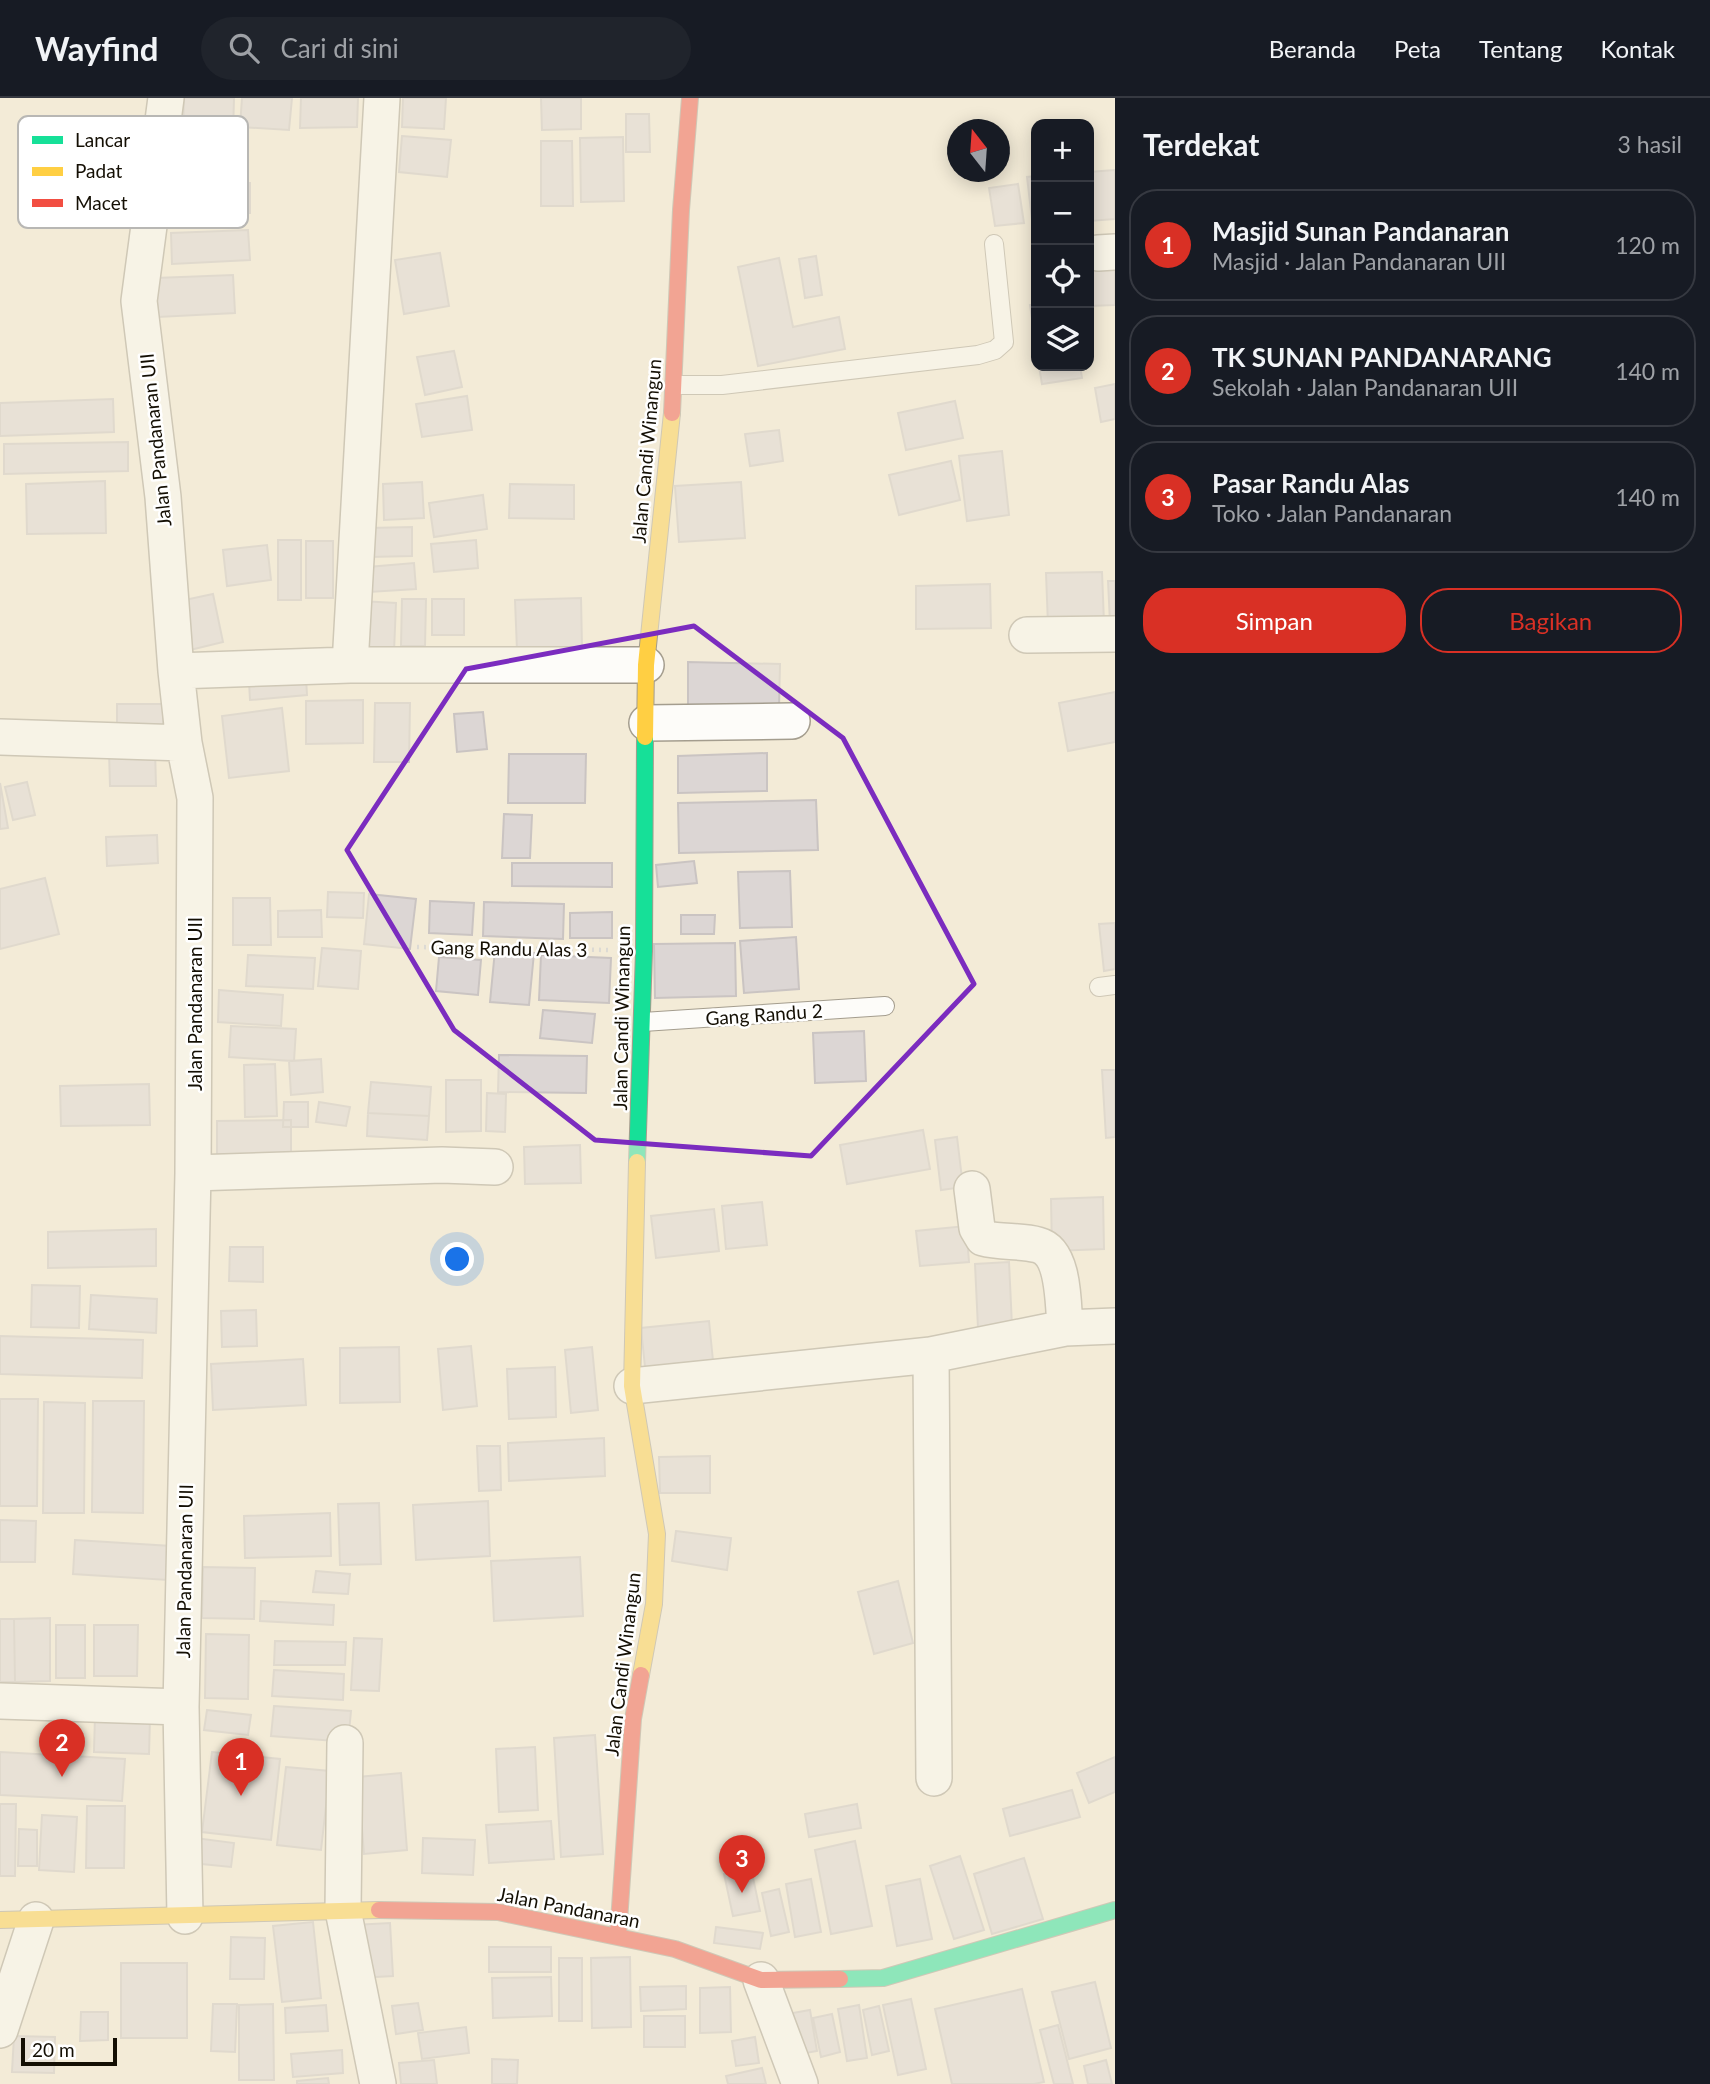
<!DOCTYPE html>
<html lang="id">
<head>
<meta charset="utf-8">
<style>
  body { margin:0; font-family:Lato,sans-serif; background:#20242c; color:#f1f3f6 }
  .controls { position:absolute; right:21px; top:21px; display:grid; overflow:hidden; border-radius:14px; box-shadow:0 4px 18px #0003 }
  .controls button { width:63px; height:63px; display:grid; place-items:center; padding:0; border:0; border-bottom:2px solid #363941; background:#171b24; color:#f1f3f6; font:35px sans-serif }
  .compass { position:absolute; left:947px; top:21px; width:63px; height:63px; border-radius:50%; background:#171b24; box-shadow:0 4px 18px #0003; rotate:343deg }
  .scale { position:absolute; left:21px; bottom:18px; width:96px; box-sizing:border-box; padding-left:7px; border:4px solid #140f04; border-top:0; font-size:19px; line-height:24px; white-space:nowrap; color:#140f04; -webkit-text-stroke:5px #fff; paint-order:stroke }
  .you { position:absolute; left:458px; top:1162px; width:24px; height:24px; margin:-18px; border:5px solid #fff; border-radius:50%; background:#1a73e8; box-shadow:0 0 0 10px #1a73e833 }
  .badge { display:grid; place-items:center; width:46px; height:46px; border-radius:50%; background:#d93025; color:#fff; font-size:23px; font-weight:700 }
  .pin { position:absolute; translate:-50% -58px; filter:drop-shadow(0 2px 4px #0008) }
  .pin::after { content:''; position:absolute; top:37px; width:24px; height:21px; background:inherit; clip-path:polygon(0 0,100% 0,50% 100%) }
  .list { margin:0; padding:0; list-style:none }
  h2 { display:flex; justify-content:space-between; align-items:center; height:91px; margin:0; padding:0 28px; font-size:30px }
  h2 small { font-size:23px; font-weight:400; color:#9ea1a6 }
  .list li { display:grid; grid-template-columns:46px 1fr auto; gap:21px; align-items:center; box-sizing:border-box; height:112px; margin:0 14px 14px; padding:0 14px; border:2px solid #363941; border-radius:28px }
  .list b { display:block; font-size:26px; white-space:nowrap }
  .list p { margin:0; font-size:23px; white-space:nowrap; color:#9ea1a6 }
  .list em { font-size:23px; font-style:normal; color:#9ea1a6 }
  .actions { display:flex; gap:14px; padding:21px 28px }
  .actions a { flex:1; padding:16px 0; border:2px solid #d93025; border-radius:28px; text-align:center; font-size:24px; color:#d93025 }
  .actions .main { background:#d93025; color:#fff }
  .icon { flex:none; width:38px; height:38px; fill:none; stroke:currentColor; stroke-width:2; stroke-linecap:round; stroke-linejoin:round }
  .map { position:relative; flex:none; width:1115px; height:1986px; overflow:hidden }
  header { display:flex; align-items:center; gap:42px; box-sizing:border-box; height:98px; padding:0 35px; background:#171b24; border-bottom:2px solid #363941 }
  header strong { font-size:33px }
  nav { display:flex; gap:38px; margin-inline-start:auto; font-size:24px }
  .search { width:490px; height:63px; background:#20242c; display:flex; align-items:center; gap:18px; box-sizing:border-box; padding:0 24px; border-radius:38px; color:#9ea1a6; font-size:26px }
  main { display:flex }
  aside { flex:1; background:#171b24 }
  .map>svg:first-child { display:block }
  .building { fill:#dcd6d4; stroke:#cac4c2; stroke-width:2 }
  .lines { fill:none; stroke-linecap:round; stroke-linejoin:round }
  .lane-casing { stroke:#a49d8e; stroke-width:20 }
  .street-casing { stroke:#a49d8e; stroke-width:38 }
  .fast-casing { stroke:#a49d8e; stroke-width:18 }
  .slow-casing { stroke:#a49d8e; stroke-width:18 }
  .jam-casing { stroke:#a49d8e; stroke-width:18 }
  .path { stroke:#dcdad4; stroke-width:4.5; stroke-dasharray:2 5; stroke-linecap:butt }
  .lane { stroke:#fdfcf9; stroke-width:18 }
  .street { stroke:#fdfcf9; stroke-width:35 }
  .fast { stroke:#16e098; stroke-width:16 }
  .slow { stroke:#ffcf43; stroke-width:16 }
  .jam { stroke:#f24e42; stroke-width:16 }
  .marked { fill:none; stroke:#7b2cbf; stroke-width:5; stroke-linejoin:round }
  .labels { text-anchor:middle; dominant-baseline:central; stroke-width:5; stroke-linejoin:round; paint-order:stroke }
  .street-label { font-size:19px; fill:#140f04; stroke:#fff }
  .key { fill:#fff; stroke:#b8b7b4; stroke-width:2 }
  .key-label { font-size:19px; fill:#140f04 }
</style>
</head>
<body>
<header>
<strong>Wayfind</strong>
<div class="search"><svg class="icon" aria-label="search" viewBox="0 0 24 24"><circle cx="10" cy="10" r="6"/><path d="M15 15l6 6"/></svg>Cari di sini</div>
<nav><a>Beranda</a><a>Peta</a><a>Tentang</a><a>Kontak</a></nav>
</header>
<main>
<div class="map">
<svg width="1115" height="1986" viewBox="0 0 1115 1986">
  <rect width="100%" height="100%" fill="#f3ebd7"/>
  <!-- building -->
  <path class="building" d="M184 0H234L233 35 183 33Z
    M242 0H292L289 32 240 29Z
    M301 0H358L357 29 300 30Z
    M403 0H446L444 31 402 29Z
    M541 0H581V31L542 32Z
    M626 16H649L650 54H626Z
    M402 38 451 42 447 79 399 74Z
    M623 39 624 103 581 104 580 40Z
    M541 43H572L573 108H541Z
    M1115 72V121L1089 123V74Z
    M1036 78V130H1033L1027 79Z
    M172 85H250V115L172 116Z
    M1018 86 1024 125 995 128 989 90Z
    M248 132 250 162 172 166 171 135Z
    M440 155 449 208 404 216 395 162Z
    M816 158 822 197 805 200 799 161Z
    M779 160 793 229 839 219 845 251 758 268 738 169Z
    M1115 166V207L1089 208V167Z
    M233 177 235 215 158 219 156 180Z
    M1036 206V248L1030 207Z
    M454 253 462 289 425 297 417 259Z
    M1039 268H1080L1082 280 1042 286Z
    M1115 286V321L1101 324 1095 290Z
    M467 298 472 332 422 339 416 306Z
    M113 301 114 334 0 338V305Z
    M955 303 963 340 906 352 898 315Z
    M779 332 783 363 750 368 745 336Z
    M128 344V373L4 376V346Z
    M1002 353 1009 417 967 423 959 358Z
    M951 363 960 402 899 417 889 377Z
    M105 383 106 435 27 436 26 386Z
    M422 384 424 420 384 422 383 386Z
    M741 384 745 440 679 444 675 388Z
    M510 386 574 387V421L509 420Z
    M483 397 487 431 434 439 429 405Z
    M412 429V458L369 459V430Z
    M278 442H301V502H278Z
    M476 442 478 470 434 474 431 446Z
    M306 443H333V500H306Z
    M267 447 271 482 227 488 223 452Z
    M414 465 416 491 369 494 368 469Z
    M1102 474 1104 525 1048 527 1046 475Z
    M1108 483H1115V524H1110Z
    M990 486 991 530 916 531V488Z
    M213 496 223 544 190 552 180 503Z
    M581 500 582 550 517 552 515 502Z
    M402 501H426L425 548H401Z
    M432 501H464V537H432Z
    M360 503 396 505 394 554 356 552Z
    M688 564 780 566 779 610 688 609Z
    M306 580 307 597 250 602 249 584Z
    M1115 594V644L1068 653 1059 605Z
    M363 602V645L306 646V603Z
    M375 605H410L409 664H374Z
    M117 606H163V634H117Z
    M282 610 289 673 229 680 222 618Z
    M483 614 487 651 457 654 454 616Z
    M155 652 156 688H110L109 654Z
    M767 655V693L678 695V658Z
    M509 656H586L585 705H508Z
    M27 684 35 717 13 722 5 689Z
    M0 685 8 730 0 731Z
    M816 702 818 752 679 755 678 705Z
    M504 716 532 717 530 760H502Z
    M157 737 158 765 107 768 106 739Z
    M694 763 697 785 658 789 656 767Z
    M512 765H612V789L512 788Z
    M790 773 792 829 740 830 738 774Z
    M45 780 59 836 0 851V791Z
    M328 794 364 795 363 820 327 819Z
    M369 796 416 801 410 851 364 846Z
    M233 800H270L271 847H233Z
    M430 803 474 805 472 837 429 835Z
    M484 804 564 806 563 841 483 838Z
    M321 812 322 839H278V813Z
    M612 814V840H570V815Z
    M681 817H715L714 836H681Z
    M1115 825V871L1104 873 1099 826Z
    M796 839 799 891 744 895 740 843Z
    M735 845 736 898 655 900 654 846Z
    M322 850 361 853 358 891 318 888Z
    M495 852 534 855 529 907 490 904Z
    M248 857 315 860 313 891 246 888Z
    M541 857 611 860 609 905 539 902Z
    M439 859 481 862 478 897 436 893Z
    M219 892 283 897 281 928 218 924Z
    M543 912 595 916 592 945 540 940Z
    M231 928 296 931 294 963 229 959Z
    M864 933 866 983 815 985 813 935Z
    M499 957 587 958 586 995 498 994Z
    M321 961 323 994 291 997 289 963Z
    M275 966 277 1018 245 1019 244 967Z
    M1102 972H1115V1039L1106 1040Z
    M446 982H481V1033L446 1034Z
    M371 984 431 989 429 1018 368 1015Z
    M149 986 150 1027 61 1028 60 988Z
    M487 995 506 996 505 1034 486 1033Z
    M284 1004H308V1029H283Z
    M319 1004 350 1009 346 1028 316 1024Z
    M368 1015 429 1018 427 1042 367 1038Z
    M291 1022V1064L217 1065V1023Z
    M923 1032 930 1071 847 1086 840 1047Z
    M957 1039 963 1089 941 1092 935 1042Z
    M580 1047 581 1085 525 1086 524 1049Z
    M1103 1099 1104 1151 1052 1153 1051 1101Z
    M762 1104 767 1147 726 1151 722 1108Z
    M714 1111 719 1153 656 1160 651 1118Z
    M966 1128 969 1164 920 1168 916 1133Z
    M156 1131V1168L48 1170V1134Z
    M230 1149H263V1184L229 1183Z
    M1009 1164 1012 1228 978 1230 975 1166Z
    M32 1187 80 1188 79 1230 31 1229Z
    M91 1197 157 1201 156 1235 89 1231Z
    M256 1212 257 1248 222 1249 221 1213Z
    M709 1223 713 1263 645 1269 641 1230Z
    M0 1238 143 1242 142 1280 0 1276Z
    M471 1248 477 1308 443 1312 438 1251Z
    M399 1249 400 1304 340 1305V1250Z
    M592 1249 598 1312 571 1315 565 1252Z
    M303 1261 306 1307 213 1312 211 1266Z
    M555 1269 556 1319 509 1321 507 1271Z
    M0 1301H38L37 1408H0Z
    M93 1303H144L143 1415 92 1414Z
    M44 1304 85 1305 84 1415H43Z
    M604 1340 605 1378 509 1383 508 1345Z
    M477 1348H500L501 1392 479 1393Z
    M710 1358V1395H660L659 1359Z
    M488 1403 490 1458 416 1462 413 1407Z
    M379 1405 381 1466 340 1467 338 1406Z
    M330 1415 331 1458 245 1460 244 1418Z
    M0 1422 36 1423 35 1464H0Z
    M676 1433 731 1440 727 1472 672 1463Z
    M75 1442 171 1448 168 1482 73 1476Z
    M580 1459 583 1518 494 1523 491 1463Z
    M203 1469 255 1470 254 1521 202 1520Z
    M316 1473 350 1476 348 1496 313 1494Z
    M898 1483 913 1545 874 1556 858 1494Z
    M261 1503 334 1507 333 1527 260 1523Z
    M50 1520V1583L15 1584 14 1521Z
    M0 1521H14L15 1584H0Z
    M56 1527H85V1580H56Z
    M94 1527H138L137 1578H94Z
    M206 1536 249 1537 248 1601 205 1600Z
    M354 1540 382 1541 379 1593 351 1592Z
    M275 1543 346 1544 345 1567H274Z
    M274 1572 344 1576 343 1602 272 1598Z
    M274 1608 351 1613 348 1644 271 1638Z
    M207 1612 251 1617 248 1637 204 1632Z
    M95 1618 150 1620 149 1656 94 1654Z
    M595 1637 603 1756 561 1759 554 1640Z
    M535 1649 538 1712 499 1714 496 1651Z
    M0 1654 125 1661 122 1703 0 1697Z
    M212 1654 280 1661 271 1742 202 1734Z
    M1115 1659V1694L1089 1705 1077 1675Z
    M286 1669 330 1673 321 1752 277 1747Z
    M401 1675 407 1752 364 1756 358 1679Z
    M1072 1692 1080 1719 1010 1738 1003 1711Z
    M0 1706H16L15 1778H0Z
    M857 1706 861 1730 809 1739 805 1716Z
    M87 1708H125L124 1770H86Z
    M42 1717 77 1719 74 1774 39 1772Z
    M551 1723 554 1761 489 1765 486 1727Z
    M19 1731 37 1732V1768H18Z
    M195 1740 234 1745 231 1769 192 1765Z
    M423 1740 475 1742 473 1777 422 1775Z
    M855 1743 872 1828 831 1836 815 1752Z
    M960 1758 984 1832 954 1841 930 1768Z
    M1024 1760 1043 1821 992 1836 974 1776Z
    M751 1770 760 1813 733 1818 724 1776Z
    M811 1781 821 1834 795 1839 786 1786Z
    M920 1781 932 1841 897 1848 886 1788Z
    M779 1791 789 1834 771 1838 762 1795Z
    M313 1824 321 1900 282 1904 273 1828Z
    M390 1825 393 1878 357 1880 354 1827Z
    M716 1829 763 1835 760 1851 714 1845Z
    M231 1839 265 1840 264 1881H230Z
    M489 1849H551V1874H489Z
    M630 1859 631 1929 592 1930 591 1860Z
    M559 1860H582V1923H559Z
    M121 1865H187V1940H121Z
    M551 1879 552 1918 493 1920 492 1880Z
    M1095 1884 1111 1950 1069 1961 1052 1894Z
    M686 1888V1911L641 1913 640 1889Z
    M730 1889 731 1934 700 1935V1890Z
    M1022 1891 1044 1984 1034 1986H952L935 1911Z
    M911 1901 926 1971 898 1977 883 1907Z
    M418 1905 423 1932 396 1936 392 1908Z
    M213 1906H237L235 1954 211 1953Z
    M273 1906 274 1982H239V1907Z
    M326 1907 328 1933 286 1935 285 1910Z
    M859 1907 867 1960 847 1963 838 1911Z
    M879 1908 889 1953 872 1957 863 1912Z
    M810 1912 817 1953 794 1957 787 1916Z
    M81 1914H108V1942L80 1943Z
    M832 1916 840 1954 821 1959 813 1920Z
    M644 1918H685V1949H644Z
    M1058 1927 1073 1986H1054L1040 1932Z
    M466 1929 469 1955 422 1961 418 1935Z
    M14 1938 55 1939 54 1975 12 1974Z
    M755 1939 759 1965 736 1968 732 1943Z
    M342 1952 343 1975 293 1979 291 1956Z
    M492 1961 518 1962 517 1986H492Z
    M434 1962 437 1986H401L399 1965Z
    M1106 1962 1112 1986H1088L1084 1968Z
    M762 1970 766 1986H728L726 1978Z
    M328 1980 329 1986H297V1983Z"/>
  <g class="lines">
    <defs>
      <path id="lane" d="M675 287H722L978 257 995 252 1004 244 994 146
        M1099 889 1115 887
        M643 924 885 908"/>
      <path id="street" d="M166 0 139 203 163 399 176 573 184 645 195 700 193 1075 181 1609 185 1818
        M1098 155 1115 154
        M1027 537 1115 536
        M350 567 382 0
        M176 573 350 567H646
        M647 625 792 623
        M0 639 184 645
        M193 1075 442 1067 495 1069
        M972 1091 977 1130 983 1140C1001 1145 1020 1142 1038 1147 1065 1154 1063 1207 1065 1230
        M931 1257 934 1680
        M632 1288 931 1257 1065 1230 1115 1228
        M0 1603 181 1609
        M345 1645 343 1812 378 1986
        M761 1882 800 1986
        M0 1932 36 1822"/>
      <path id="fast" d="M637 1064 644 853 645 639
        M840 1881 883 1880 1115 1812"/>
      <path id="slow" d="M645 639 646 567 672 315
        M637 1064 632 1288 657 1436 654 1506 641 1577
        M0 1822 379 1812"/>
      <path id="jam" d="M672 315 681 112 690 0
        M379 1812 498 1814 675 1851 761 1882 840 1881
        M618 1838 633 1621 641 1577"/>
    </defs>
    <!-- lane casing -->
    <use href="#lane" class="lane-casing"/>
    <!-- street casing -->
    <use href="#street" class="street-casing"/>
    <!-- fast casing -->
    <use href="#fast" class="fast-casing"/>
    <!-- slow casing -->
    <use href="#slow" class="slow-casing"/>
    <!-- jam casing -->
    <use href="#jam" class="jam-casing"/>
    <!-- path -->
    <path class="path" d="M417 849 608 852"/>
    <!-- lane -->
    <use href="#lane" class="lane"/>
    <!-- street -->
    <use href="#street" class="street"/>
    <!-- fast -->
    <use href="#fast" class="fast"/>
    <!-- slow -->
    <use href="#slow" class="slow"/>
    <!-- jam -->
    <use href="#jam" class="jam"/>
  </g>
  <!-- marked area -->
  <path d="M0 0H1115V1986H0ZM694 528 843 640 974 886 811 1058 595 1042 454 932 347 752 466 571Z" fill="#f3ebd7" fill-opacity=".55" fill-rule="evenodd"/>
  <path class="marked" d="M694 528 843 640 974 886 811 1058 595 1042 454 932 347 752 466 571Z"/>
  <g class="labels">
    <!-- street labels -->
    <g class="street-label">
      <text transform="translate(155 342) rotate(-96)">Jalan Pandanaran UII</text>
      <text transform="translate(646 353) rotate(-85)">Jalan Candi Winangun</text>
      <text transform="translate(509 850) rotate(1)">Gang Randu Alas 3</text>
      <text transform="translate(194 906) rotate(-90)">Jalan Pandanaran UII</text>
      <text transform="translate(764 916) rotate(-4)">Gang Randu 2</text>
      <text transform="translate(621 920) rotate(-89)">Jalan Candi Winangun</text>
      <text transform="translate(184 1473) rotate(-89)">Jalan Pandanaran UII</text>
      <text transform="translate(622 1566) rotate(-83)">Jalan Candi Winangun</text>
      <text transform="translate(569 1809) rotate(11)">Jalan Pandanaran</text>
    </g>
  </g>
  <!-- legend -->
  <rect x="18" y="18" width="230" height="112" rx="10" class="key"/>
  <rect x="32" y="38" width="31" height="8" fill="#16e098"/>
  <rect x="32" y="69" width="31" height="9" fill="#ffcf43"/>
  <rect x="32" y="101" width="31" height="8" fill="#f24e42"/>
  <g class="key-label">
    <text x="75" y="49">Lancar</text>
    <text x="75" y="80">Padat</text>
    <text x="75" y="112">Macet</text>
  </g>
</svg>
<div class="controls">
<button>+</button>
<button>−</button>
<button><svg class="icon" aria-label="locate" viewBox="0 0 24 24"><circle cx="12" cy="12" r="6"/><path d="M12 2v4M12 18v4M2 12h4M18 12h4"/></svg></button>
<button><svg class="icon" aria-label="layers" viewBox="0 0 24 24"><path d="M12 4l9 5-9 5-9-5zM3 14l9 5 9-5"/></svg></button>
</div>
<svg class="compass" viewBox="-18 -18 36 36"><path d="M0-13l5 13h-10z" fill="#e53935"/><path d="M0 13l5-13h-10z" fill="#9ea1a6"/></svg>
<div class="scale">20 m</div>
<div class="you"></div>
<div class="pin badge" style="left:241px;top:1698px">1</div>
<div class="pin badge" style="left:62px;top:1679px">2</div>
<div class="pin badge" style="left:742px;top:1795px">3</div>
</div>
<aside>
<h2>Terdekat<small>3 hasil</small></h2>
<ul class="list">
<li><span class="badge">1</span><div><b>Masjid Sunan Pandanaran</b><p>Masjid · Jalan Pandanaran UII</p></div><em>120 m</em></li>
<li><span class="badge">2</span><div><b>TK SUNAN PANDANARANG</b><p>Sekolah · Jalan Pandanaran UII</p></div><em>140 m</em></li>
<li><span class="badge">3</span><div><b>Pasar Randu Alas</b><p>Toko · Jalan Pandanaran</p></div><em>140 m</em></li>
</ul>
<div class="actions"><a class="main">Simpan</a><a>Bagikan</a></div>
</aside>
</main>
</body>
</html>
